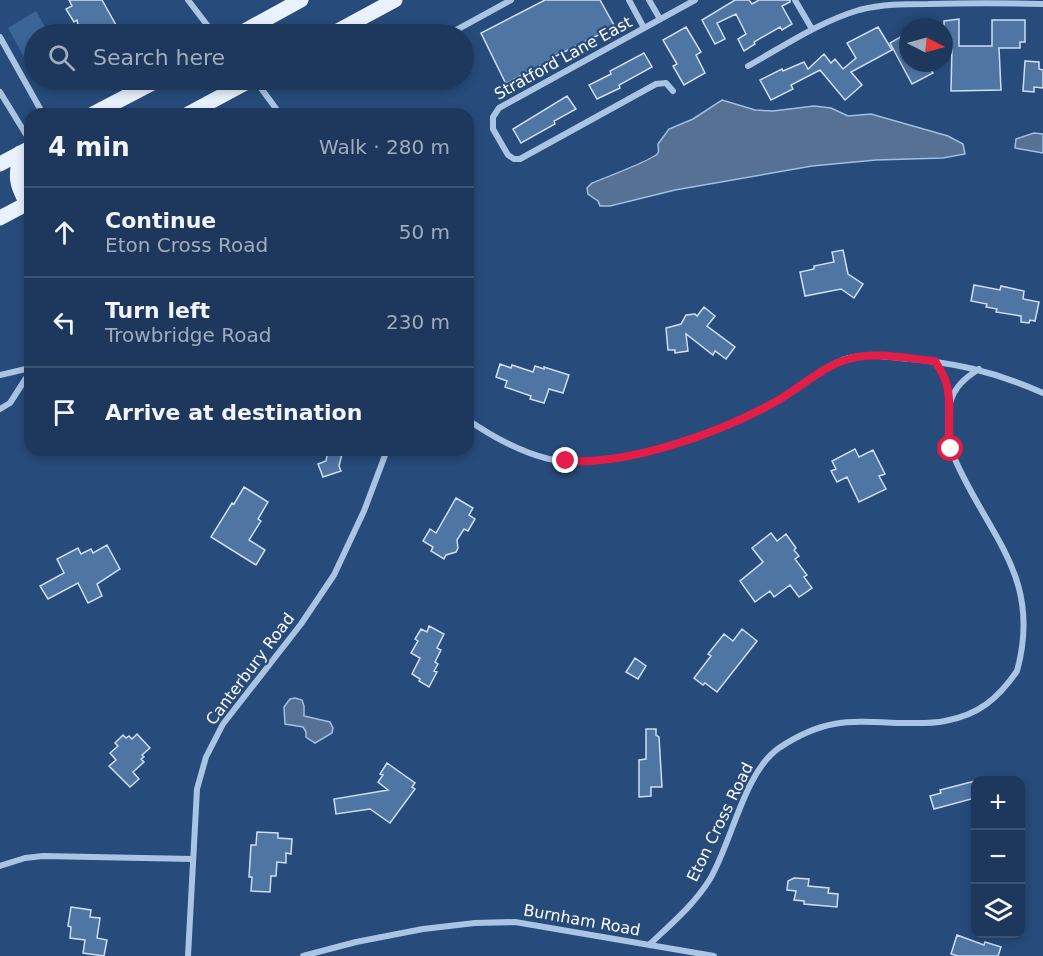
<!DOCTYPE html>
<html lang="en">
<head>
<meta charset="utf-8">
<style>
  body { margin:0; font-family:"DejaVu Sans",sans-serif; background:#253f62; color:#f1f3f6 }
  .controls { position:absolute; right:18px; bottom:18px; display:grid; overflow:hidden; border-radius:12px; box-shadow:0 3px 9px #0003 }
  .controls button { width:54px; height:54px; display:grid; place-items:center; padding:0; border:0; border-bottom:2px solid #3b5272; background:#1d385c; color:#f1f3f6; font:30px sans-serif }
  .compass { position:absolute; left:899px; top:18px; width:54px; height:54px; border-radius:50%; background:#1d385c; box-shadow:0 3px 9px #0003; rotate:96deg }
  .stop { position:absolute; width:18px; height:18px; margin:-14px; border:4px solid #e11d48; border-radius:50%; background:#fff }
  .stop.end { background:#e11d48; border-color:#fff; box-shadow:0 2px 6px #0008 }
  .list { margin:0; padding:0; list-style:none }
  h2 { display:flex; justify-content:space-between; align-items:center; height:78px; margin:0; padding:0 24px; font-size:26px }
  h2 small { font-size:20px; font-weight:400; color:#a0acbb }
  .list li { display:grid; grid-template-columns:39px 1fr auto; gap:18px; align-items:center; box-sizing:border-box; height:90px; padding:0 24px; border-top:2px solid #3b5272 }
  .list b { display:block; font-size:22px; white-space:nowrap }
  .list p { margin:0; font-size:20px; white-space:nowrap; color:#a0acbb }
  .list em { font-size:20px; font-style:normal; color:#a0acbb }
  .icon { flex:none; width:33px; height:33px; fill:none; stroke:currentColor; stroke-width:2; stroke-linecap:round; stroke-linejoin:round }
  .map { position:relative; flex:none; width:1043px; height:956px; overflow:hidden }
  .search { position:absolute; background:#1d385c; box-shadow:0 3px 9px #0003; left:24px; top:24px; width:450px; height:66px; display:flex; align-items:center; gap:15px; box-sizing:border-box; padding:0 21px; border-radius:33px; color:#a0acbb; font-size:22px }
  .panel { position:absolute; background:#1d385c; box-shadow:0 3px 9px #0003; left:24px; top:108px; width:450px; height:348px; border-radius:18px }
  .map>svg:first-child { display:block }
  .green { fill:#3b6597 }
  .water { fill:#567193; stroke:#9fbfe4; stroke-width:1.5 }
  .building { fill:#4f75a3; stroke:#cddef3; stroke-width:1.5 }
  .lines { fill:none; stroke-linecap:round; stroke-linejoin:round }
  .minor { stroke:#aac4e3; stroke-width:6 }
  .primary { stroke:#e9f1fc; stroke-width:15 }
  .route { stroke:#e11d48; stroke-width:8 }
  .labels { text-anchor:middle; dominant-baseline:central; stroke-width:4.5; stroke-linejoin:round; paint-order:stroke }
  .street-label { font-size:16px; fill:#fff; stroke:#274b7a }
</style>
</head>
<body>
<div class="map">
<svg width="1043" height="956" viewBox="0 0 1043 956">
  <rect width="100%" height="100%" fill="#274b7a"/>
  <!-- green -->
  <path class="green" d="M36 11 49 34H34V75L8 28Z"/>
  <!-- water -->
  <path class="water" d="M722 100 755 110 773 111 814 106 831 108 848 116 871 114 948 136 963 144 965 154 943 158 876 160 812 166 675 190 610 206H600L598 201 588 194 587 188 592 183C602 179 655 159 658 153 659 152 658 145 658 144L669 129 693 119Z
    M1034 133 1043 134V153L1015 148 1016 139Z
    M295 698 302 700 304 706V716L330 722 333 728 332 733 315 743 306 737V732L303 727 285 724 284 707 290 699Z"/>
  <!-- building -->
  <path class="building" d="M69 0H102L121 34H80L77 20 74 22 66 9 72 6Z
    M545 0H600L615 27 554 57 531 72 530 70 506 84 481 33Z
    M735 0H749L752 4 759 0H790V2L782 6 792 24 782 30 780 27 754 42 755 44 744 51 738 39 746 34 736 14 717 23 725 39 715 44 702 20Z
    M959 19V46H992V20H1025V42H1020V48H999L1001 90 951 91 952 46 949 47V42H944V21Z
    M686 27 701 52 696 55 705 73 684 85 673 66 677 64 663 40Z
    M878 27 892 50 851 72 862 85 845 100 820 70 791 85 793 89 771 100 760 80 782 69 783 71 804 62 808 69 824 54 831 63 835 59 843 69 856 58 847 43Z
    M902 36 908 48V63H927L933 73 912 84 890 43Z
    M644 53 652 67 619 85 620 88 597 99 589 85 611 74 610 71Z
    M1025 61 1039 62V69L1043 70V88L1034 87V92L1023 91Z
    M567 96 576 109 554 121 555 124 521 143 513 129Z
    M843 250 848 274 863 284 854 298 841 289 805 296 800 272 814 269V266L834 262 832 252Z
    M974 285 1000 290 1001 286 1024 291 1023 299 1039 302 1035 321 1030 320 1029 323 1021 322V316L996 312 997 309 986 307 987 304 971 301Z
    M704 307 715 316 707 326 735 347 726 359 715 351 713 355 686 334 688 351 675 353V350H668L666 328 681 324 686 315 695 314 697 316Z
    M500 364 511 368 512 365 533 372 535 366 544 369V367L569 375 563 393 549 389 544 403 530 399 531 396 505 387 507 381 496 377Z
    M855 449 859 457 873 450 885 474 879 476 886 489 859 502 847 477 837 482 831 471 836 469 832 461Z
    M328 450H343L339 466 341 471 323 477 318 464 326 461Z
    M244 487 268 502 258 519 261 521 249 540 265 550 256 565 211 537 232 503 234 504Z
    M456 498 473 508 469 515 475 519 468 531 464 529 457 540 458 548 456 552 446 555 444 559 431 551 433 547 423 541 430 529 436 533Z
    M771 533 777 541 786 534 796 548 794 550 799 556 795 559 807 575 804 577 812 588 799 597 790 585 774 597 770 591 755 602 740 581 763 562 752 548Z
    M107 545 120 569 97 584 102 596 88 603 78 583 48 599 40 586 64 573 57 559 78 548 81 554 91 549 93 553Z
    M429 626 444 634 437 648 441 650 435 662 438 664 434 671 437 672 429 687 419 681 420 679 412 674 420 658 411 653 418 641 415 639 421 629 427 632Z
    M742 629 757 641 717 692 705 683 703 685 694 678 711 656 708 654 724 634 733 641Z
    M635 658 646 666 638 679 626 672Z
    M646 729H656V735L659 737 662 787H651V796L639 797V760L646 759Z
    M137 734 150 748 142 755 144 757 141 759 144 762 133 772 139 779 130 787 109 766 116 760 110 753 118 746 115 743 123 735 126 738 129 736 132 739Z
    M387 763 415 783 412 787 415 789 390 823 370 809 336 814 334 799 388 790 378 782 383 775 380 774Z
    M975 781V798L934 809 930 796 941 793 940 790Z
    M257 832 278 833V838L292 839 291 854 286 853V863L277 862 276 876H271L270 892 251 891 252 877H249L251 845H256Z
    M794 878 809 879 808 886 829 888 828 893 838 894 837 907 804 904V901L794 900 796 891 787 890 788 881Z
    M71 907 91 910 90 917 100 918 97 938 107 940 104 956 83 953 85 940 70 938 71 927 68 926Z
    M957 935 984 945 985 942 1001 947 998 956H958L951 954Z"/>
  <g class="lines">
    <!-- minor -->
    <path class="minor" d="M188 0 214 34
      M629 0 644 28
      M649 0 660 19
      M795 0 812 29
      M449 34 511 0
      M0 37 43 114
      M748 66C784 46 819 22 859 10 882 4 904 4 928 4 966 3 1004 3 1043 4
      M255 80 280 114
      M673 91 666 83 656 84 520 159H514L508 155 493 129V117L499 108 695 0
      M0 92 30 141
      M0 375 30 368
      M950 403C955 386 965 378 979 369
      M0 409 10 403 30 372
      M468 420C493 437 519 452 549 459 614 472 718 434 775 402 799 389 822 366 849 358 865 354 882 356 899 358 952 362 994 371 1043 393
      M0 866 25 858 43 856 192 859
      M649 945C671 924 694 905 710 879 732 842 744 772 779 748 824 718 849 721 900 723 915 723 930 724 945 721 978 715 998 699 1017 671 1043 576 987 535 954 457 944 434 951 413 948 390 947 379 940 370 935 361
      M188 956 197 789 206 757 223 724 301 624 334 575 364 511 387 450
      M303 956 356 942 423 929 475 923 515 922 714 956"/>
    <!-- primary -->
    <path class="primary" d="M239 34 301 0
      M332 34 395 0
      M93 114 158 80
      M188 114 251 80
      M20 153C16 176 15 183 27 203
      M0 164 30 148
      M0 218 30 202"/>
  </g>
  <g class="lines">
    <!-- route -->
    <path class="route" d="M566 461C630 465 719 433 775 402 799 389 822 366 849 359 876 351 908 359 935 361 939 368 944 375 946 382 953 404 946 427 951 449"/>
  </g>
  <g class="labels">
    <!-- street labels -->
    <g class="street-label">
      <text transform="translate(563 58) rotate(-29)">Stratford Lane East</text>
      <text transform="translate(250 669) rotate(-53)">Canterbury Road</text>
      <text transform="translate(720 822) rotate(-64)">Eton Cross Road</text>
      <text transform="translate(582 920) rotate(10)">Burnham Road</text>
    </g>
  </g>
</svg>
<div class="controls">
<button>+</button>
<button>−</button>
<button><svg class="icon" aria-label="layers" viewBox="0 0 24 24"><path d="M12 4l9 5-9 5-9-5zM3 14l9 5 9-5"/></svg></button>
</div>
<svg class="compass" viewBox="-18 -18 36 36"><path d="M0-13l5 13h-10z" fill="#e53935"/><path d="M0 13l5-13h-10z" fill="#a0acbb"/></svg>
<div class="stop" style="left:951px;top:449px"></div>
<div class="stop end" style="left:566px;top:461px"></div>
<div class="search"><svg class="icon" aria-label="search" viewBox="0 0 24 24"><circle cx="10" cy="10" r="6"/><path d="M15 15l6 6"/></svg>Search here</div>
<section class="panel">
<h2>4 min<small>Walk · 280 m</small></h2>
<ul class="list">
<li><svg class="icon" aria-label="ahead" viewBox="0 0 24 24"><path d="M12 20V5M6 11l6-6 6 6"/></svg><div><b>Continue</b><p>Eton Cross Road</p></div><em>50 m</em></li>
<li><svg class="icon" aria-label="left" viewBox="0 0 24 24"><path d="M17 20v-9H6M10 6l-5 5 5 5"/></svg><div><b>Turn left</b><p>Trowbridge Road</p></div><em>230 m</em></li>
<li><svg class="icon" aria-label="arrive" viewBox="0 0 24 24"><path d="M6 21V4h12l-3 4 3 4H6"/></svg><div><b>Arrive at destination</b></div></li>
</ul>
</section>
</div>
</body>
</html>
